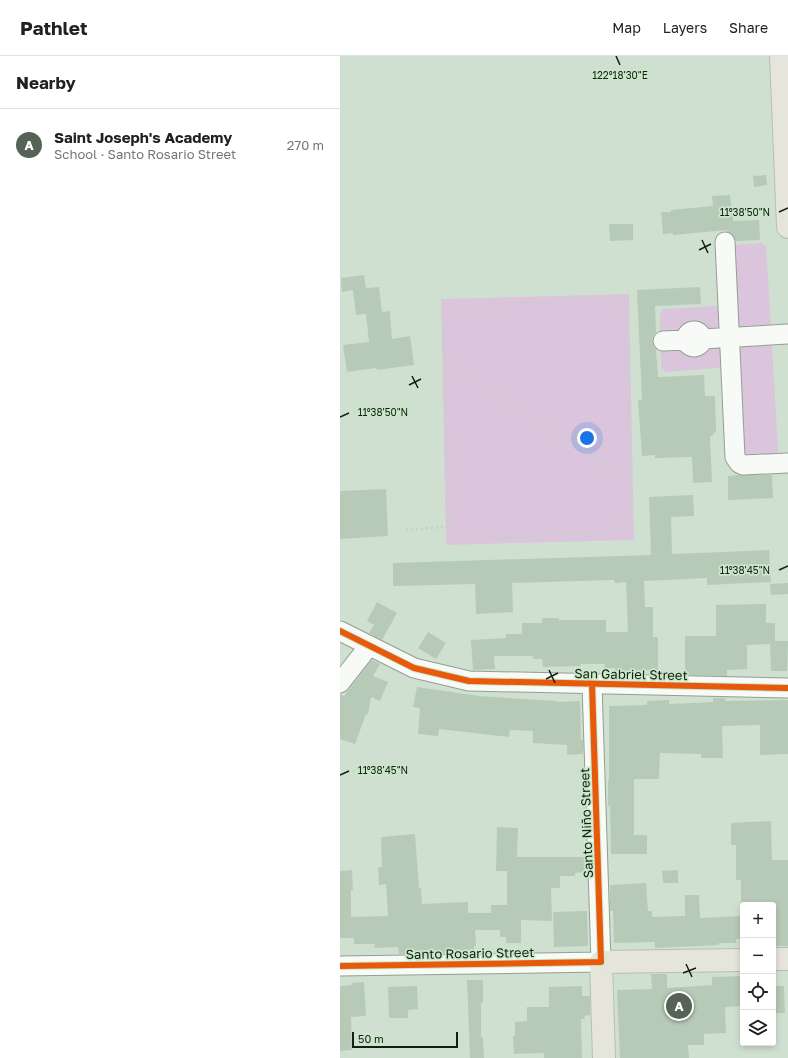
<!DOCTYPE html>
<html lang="en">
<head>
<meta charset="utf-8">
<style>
  body { margin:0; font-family:"Golos Text",sans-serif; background:#f2f2f2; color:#202124 }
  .controls { position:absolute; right:12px; bottom:12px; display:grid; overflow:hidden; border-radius:4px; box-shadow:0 2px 6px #0003 }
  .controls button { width:36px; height:36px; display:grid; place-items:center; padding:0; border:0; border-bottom:1px solid #e0e0e0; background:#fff; color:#202124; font:20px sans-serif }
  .scale { position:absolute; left:12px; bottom:10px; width:106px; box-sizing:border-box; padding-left:4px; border:2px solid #141e14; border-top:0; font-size:11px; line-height:14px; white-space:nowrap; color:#141e14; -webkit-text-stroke:3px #cae7c9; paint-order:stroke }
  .you { position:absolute; left:247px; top:382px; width:14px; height:14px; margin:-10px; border:3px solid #fff; border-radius:50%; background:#1a73e8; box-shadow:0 0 0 6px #1a73e833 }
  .badge { display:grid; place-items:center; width:26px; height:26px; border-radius:50%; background:#566256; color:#fff; font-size:13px; font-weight:700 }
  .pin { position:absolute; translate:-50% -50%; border:2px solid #fff; box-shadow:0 1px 4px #0006 }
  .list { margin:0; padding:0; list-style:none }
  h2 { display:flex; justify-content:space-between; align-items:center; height:52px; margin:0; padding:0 16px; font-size:17px }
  h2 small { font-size:13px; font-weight:400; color:#757577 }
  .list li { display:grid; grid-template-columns:26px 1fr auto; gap:12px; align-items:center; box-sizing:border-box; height:72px; padding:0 16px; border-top:1px solid #e0e0e0 }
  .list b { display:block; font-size:15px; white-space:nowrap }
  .list p { margin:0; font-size:13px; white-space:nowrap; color:#757577 }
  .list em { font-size:13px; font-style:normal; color:#757577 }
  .icon { flex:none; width:22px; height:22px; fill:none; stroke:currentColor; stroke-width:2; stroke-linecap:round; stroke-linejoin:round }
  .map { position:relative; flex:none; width:448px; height:1002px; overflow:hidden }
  header { display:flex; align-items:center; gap:24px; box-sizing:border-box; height:56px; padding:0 20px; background:#fff; border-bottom:1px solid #e0e0e0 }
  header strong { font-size:19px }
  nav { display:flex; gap:22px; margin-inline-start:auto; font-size:14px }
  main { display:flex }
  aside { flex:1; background:#fff }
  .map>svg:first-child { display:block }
  .green { fill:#dbc5dc }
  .building { fill:#b7cab7 }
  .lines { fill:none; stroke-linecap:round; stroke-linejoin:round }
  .minor-casing { stroke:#929f92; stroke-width:21 }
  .major-casing { stroke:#b7beb7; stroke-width:24 }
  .path { stroke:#c9cdc9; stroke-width:2.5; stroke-dasharray:2 3; stroke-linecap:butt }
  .minor { stroke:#f8faf8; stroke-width:19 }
  .major { stroke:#e6e5dc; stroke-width:22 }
  .cycleway-casing { stroke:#cae7c9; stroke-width:8 }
  .cycleway { stroke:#e8590c; stroke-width:6 }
  .ticks { fill:none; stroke:#141e14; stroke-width:1.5 }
  .labels { text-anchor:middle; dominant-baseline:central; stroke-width:3.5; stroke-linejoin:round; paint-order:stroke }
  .street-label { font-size:13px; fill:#141e14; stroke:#cae7c9 }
  .ticks-label { font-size:10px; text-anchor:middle; fill:#141e14; stroke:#cae7c9; stroke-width:3.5; stroke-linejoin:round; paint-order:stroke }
</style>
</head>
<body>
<header>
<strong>Pathlet</strong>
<nav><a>Map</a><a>Layers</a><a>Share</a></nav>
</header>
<main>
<aside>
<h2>Nearby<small></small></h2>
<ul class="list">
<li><span class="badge">A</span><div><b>Saint Joseph's Academy</b><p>School · Santo Rosario Street</p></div><em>270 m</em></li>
</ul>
</aside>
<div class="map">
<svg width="448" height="1002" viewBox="0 0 448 1002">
  <rect width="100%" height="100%" fill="#d0e0d0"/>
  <!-- green -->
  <path class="green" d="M422 187 426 191 431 270 398 275 394 189Z
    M289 238 294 484 106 489 101 243Z
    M378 250 380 252 381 272 363 275 360 272 353 271 349 272 344 276 320 277V258L323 253Z
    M432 288 438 394 437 397 434 398 407 400 403 397 398 289Z
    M381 289 382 310 380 312 325 316 321 312V293L344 292 350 296H355L363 292Z"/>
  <!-- building -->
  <path class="building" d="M426 119 427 129 414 131 413 120Z
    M390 139 393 165 419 164 420 184 396 185 394 180 387 176V174L333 179V177L323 178 321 156H331V154L373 150 372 140Z
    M269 168H293V184L270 185Z
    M24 219 26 232 39 231 42 256 50 255 52 283 70 280 74 309 37 314 36 312 7 316 3 289 29 286 26 258 16 259 13 234 2 236 1 222Z
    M360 231 361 248 315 250 316 277 313 280 312 285 314 291 316 294 318 321 364 319 365 340H375L376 376 373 377 374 379 370 380 372 426 353 427 352 401 315 402V399L302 400 298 344H302L297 234Z
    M399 419H432L433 442 388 444V420Z
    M46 433 48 480 0 483V435Z
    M353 439 354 460 331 461 332 498 429 494 431 526 367 529V522L304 525 305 551H313V581H318V614L275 615V612H264L265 608H241V610L203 611 202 603H193V600H154L155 613 133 614 131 584 166 582V578H182V567H202V562H219V564H266V576H288L286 526 275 527 274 524 172 527 173 556 136 558 135 528 53 530V507L311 499 309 441Z
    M448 527V538L431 539 430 528Z
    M37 546 57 557 42 584 29 577 34 569 27 565Z
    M426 548V567H435V585H448L447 615H431L430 588 407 589V613L387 614V620L345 619V580H376V549Z
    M88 576 106 587 96 603 78 592Z
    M32 604 40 608 33 620 48 626 40 645 31 641 28 659 26 658 15 688 0 683V638L4 640Z
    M77 631 139 640 216 645V646L240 645 241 684H243V698L227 699V689L193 687V675L170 674 169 681 99 673 98 680 78 678 80 652 73 651Z
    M373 642H385V645L448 644V698L420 699V669L382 670 383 702H361V698L320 697 319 723H294V779H307V798H271L270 750H268V724H269V650L307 649V645L329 644V648L373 646Z
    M431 765 432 804H448V890H433V849H401V824H396V789H391V767Z
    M157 771 178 772 177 801H247V816L235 817V820H220V832H211L212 865 181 864V887H166V881H160V874H135L136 890 134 891V896H126L127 897 59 898 58 891 34 892 35 888H14V882H0V815L12 814 13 834H11V861L48 860 46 828 39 829 38 811H42L41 781 75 778 79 832H81L82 848 128 846V857H151V849H167V815H156Z
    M338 814V827H323L322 815Z
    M306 827 308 855H312V861L345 860V839H359L360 862 403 860V882L396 883V887H379V889L315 892V886L274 887 273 855H270V829Z
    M247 855 248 890 214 891 213 856Z
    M311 918H327V932L372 929V921L403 920V950L385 951 386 977 364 978V989H348L349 1002H280L277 934 312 933Z
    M127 924H143V947H141V982L143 981 144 1002H130Z
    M24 926 26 960 11 961 12 994 0 995V930L12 929V927Z
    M77 930 78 953 68 954V962H49L48 931Z
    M242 930V940H250V959L244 960 245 963H241L242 1002H204V997L174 998 173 980H175V966L187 965V951H209V931Z
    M433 930H444L445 957H433Z"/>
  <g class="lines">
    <defs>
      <path id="minor" d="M385 186 395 401 399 407 403 409 448 407
        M346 283a8 8 0 1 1 16 0a8 8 0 1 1-16 0Z
        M362 283 448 278
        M323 285 346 284
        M0 575 74 612 129 625 448 632
        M0 627 29 590
        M0 910 261 906 252 628"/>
      <path id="major" d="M441 0 448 171
        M433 903H448
        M264 1002 261 906 403 904"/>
    </defs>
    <!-- minor casing -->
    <use href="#minor" class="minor-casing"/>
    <!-- major casing -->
    <use href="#major" class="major-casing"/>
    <!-- path -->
    <path class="path" d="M266 243C276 247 280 251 285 260L290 458C285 467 280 471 271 475L134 484C121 481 114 475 109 462L105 271C108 261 112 256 121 250Z
      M106 305 289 424
      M66 474 113 470"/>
    <!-- minor -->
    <use href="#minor" class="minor"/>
    <!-- major -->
    <use href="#major" class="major"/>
    <defs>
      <path id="cycleway" d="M0 575 74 612 129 625 448 632
        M0 910 261 906 252 628"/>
    </defs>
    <!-- cycleway casing -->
    <use href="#cycleway" class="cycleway-casing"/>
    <!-- cycleway -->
    <use href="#cycleway" class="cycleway"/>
  </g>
  <!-- ticks -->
  <path class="ticks" d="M276 0 280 9M439 156 448 152M362 184 368 197M359 194 371 188M72 320 78 332M69 329 81 323M0 361 9 357M439 514 448 510M209 614 215 627M206 623 218 617M0 719 9 715M346 908 352 921M343 917 356 912"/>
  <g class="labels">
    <!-- street labels -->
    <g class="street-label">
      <text transform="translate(291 618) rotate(1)">San Gabriel Street</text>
      <text transform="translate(246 767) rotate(-92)">Santo Niño Street</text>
      <text transform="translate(130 897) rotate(-1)">Santo Rosario Street</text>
    </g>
  </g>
  <g class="ticks-label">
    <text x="280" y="23">122°18'30"E</text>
    <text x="405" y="160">11°38'50"N</text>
    <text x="43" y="360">11°38'50"N</text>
    <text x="405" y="518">11°38'45"N</text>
    <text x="43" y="718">11°38'45"N</text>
  </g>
</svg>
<div class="controls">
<button>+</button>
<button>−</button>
<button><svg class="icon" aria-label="locate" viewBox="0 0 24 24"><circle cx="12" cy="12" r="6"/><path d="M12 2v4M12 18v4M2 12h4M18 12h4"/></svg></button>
<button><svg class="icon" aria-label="layers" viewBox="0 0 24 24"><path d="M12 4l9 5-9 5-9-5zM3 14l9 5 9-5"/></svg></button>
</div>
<div class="scale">50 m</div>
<div class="you"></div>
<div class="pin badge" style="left:339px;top:950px">A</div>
</div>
</main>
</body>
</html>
